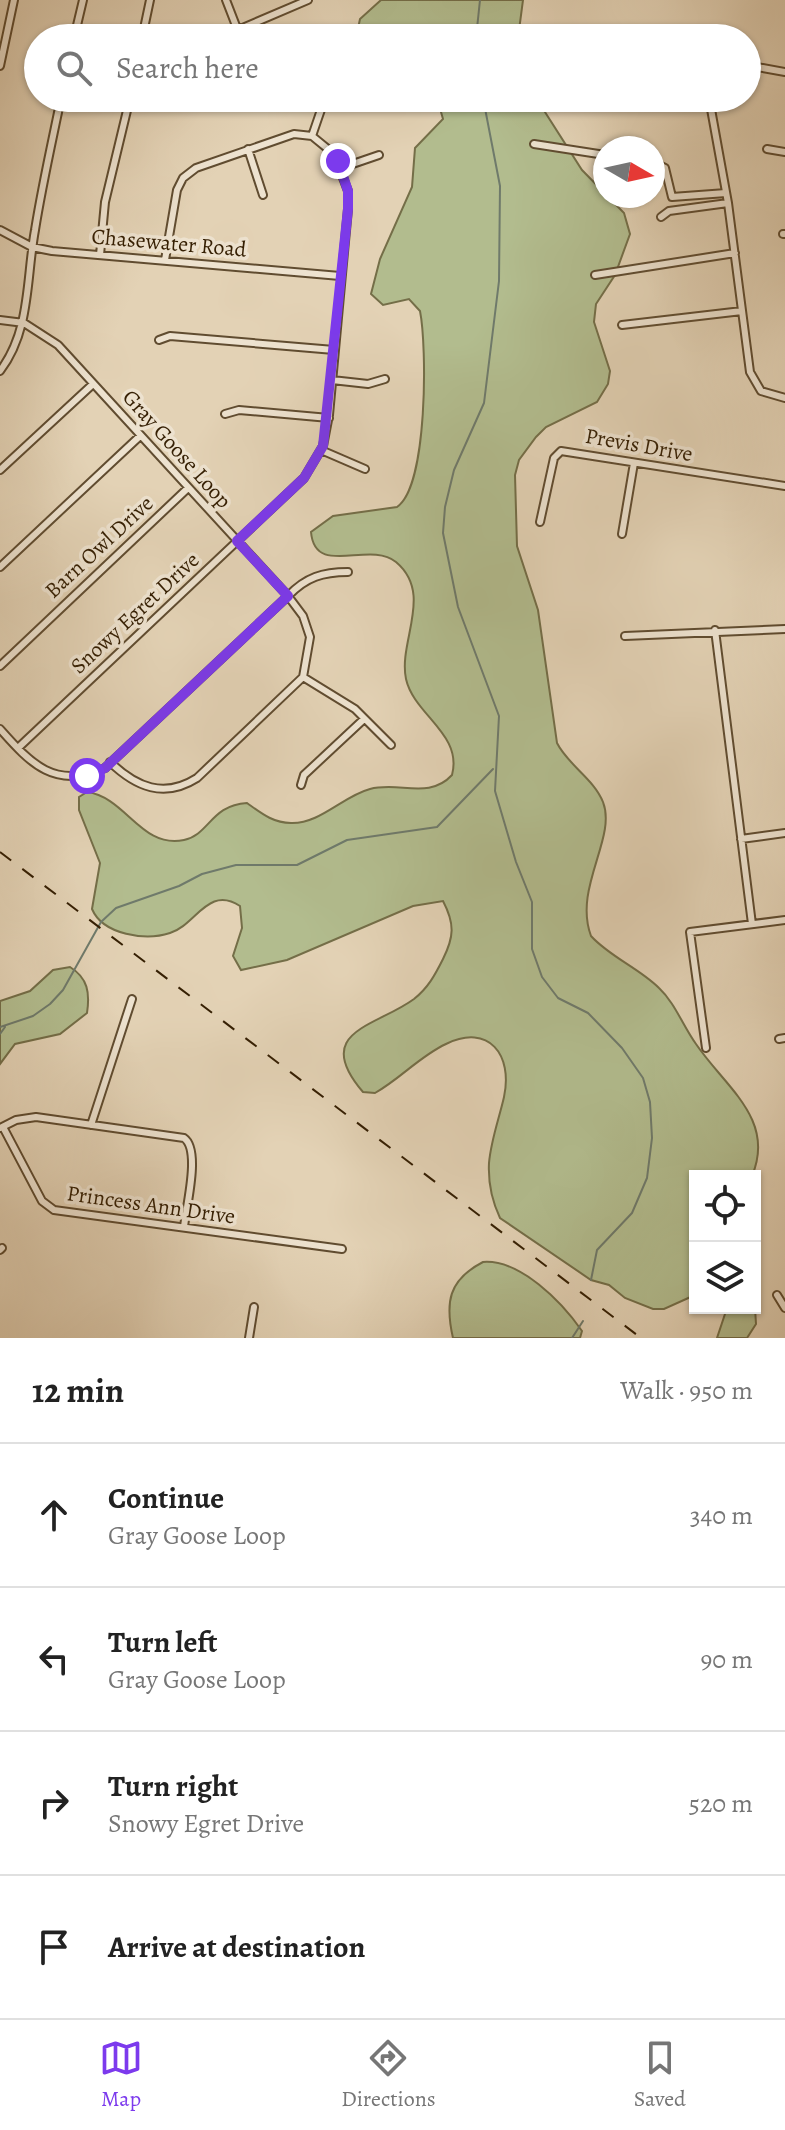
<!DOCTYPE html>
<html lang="en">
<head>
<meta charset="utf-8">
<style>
  body { margin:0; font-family:Alegreya,serif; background:#f6f6f6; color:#222 }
  .controls { position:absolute; right:24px; bottom:24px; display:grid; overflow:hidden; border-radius:0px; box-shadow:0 2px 6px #0004 }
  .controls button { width:72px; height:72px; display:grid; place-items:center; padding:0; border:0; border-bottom:2px solid #e0e0e0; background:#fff; color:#222; font:40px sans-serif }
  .compass { position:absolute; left:593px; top:136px; width:72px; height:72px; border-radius:50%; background:#fff; box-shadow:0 2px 6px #0004; rotate:99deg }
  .stop { position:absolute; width:24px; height:24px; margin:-18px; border:6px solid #7c3aed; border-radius:50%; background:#fff }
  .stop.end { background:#7c3aed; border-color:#fff; box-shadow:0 2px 8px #0008 }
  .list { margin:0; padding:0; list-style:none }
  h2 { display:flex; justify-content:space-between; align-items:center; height:104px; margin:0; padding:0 32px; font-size:34px }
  h2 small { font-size:26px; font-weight:400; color:#767676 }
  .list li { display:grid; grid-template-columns:52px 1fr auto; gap:24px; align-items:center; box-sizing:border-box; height:144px; padding:0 32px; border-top:2px solid #e0e0e0 }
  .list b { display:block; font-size:30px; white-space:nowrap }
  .list p { margin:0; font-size:26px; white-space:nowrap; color:#767676 }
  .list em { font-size:26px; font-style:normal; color:#767676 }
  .icon { flex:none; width:44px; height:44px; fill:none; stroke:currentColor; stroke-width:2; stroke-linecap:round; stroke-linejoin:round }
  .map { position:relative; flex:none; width:785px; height:1338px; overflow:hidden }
  .search { position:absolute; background:#fff; box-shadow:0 2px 6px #0004; left:24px; right:24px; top:24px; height:88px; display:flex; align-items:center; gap:20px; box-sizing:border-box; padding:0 28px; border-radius:44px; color:#767676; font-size:30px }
  .sheet { height:680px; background:#fff }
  nav { display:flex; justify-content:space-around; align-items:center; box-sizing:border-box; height:112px; border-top:2px solid #e0e0e0; background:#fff; font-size:22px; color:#767676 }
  nav a { display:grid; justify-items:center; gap:4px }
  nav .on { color:#7c3aed }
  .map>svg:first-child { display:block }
  .green { fill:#b2bc8e; stroke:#746e48; stroke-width:2 }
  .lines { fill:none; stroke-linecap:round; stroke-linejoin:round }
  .stream { stroke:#6f7a6b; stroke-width:2 }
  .minor-casing { stroke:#604c30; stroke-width:10 }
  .minor { stroke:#ede2cf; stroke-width:6 }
  .rail { stroke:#351f03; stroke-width:2; stroke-dasharray:14 14; stroke-linecap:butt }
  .route { stroke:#7c3aed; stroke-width:10 }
  .labels { text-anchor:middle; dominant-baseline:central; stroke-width:7; stroke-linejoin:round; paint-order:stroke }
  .street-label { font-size:22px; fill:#351f03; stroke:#ede2cf }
</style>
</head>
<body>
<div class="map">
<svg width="785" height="1338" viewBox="0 0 785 1338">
  <rect width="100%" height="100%" fill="#e3d2b5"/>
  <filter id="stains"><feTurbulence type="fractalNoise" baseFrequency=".0025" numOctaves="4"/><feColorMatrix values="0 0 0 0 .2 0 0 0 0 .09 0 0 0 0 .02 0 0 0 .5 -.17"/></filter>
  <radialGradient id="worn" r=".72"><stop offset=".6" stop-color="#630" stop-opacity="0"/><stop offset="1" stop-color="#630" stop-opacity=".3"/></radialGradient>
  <!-- green -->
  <path class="green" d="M381 0H523L518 38H356L360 19Z
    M437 98H536L582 170 624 213 630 234 615 275 596 304 594 322 610 371 608 384 597 402 546 427 536 437 519 460 515 475 517 546 538 610 557 743C568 765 594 779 603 802 617 838 573 888 591 936 610 957 639 968 659 988 675 1003 683 1026 696 1044 725 1087 776 1119 752 1176H695V1295L664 1309H653L625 1298 609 1285 591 1280 500 1218C492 1201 488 1182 489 1163 491 1140 499 1119 504 1097 513 1055 489 1023 446 1044 420 1056 400 1079 375 1093L363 1092C311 1031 376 1027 414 999 428 988 435 975 443 959 454 937 455 924 443 901L413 906 287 960 241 970 233 956 242 928 240 906C208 885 196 925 170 933 146 941 103 935 92 909L100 863 79 810V797L87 792C126 797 141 849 184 840 209 835 211 805 247 803 261 813 273 823 291 823 320 824 343 796 370 789 399 781 429 800 452 775 463 734 414 715 406 679 398 641 434 594 396 562 369 540 315 578 311 532L333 516 397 507C428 486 427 346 420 311L409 299 383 305 371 294 380 259 412 187 415 148 443 119Z
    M70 967C88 978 90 993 87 1013L60 1034 15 1044 0 1064V1001L30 991 53 970Z
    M483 1262C520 1259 562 1302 582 1331L580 1338H453C445 1303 448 1280 483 1262Z
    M727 1308H755L756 1324 747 1338H717Z"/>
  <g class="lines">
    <!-- stream -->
    <path class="stream" d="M476 38 480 0
      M483 98 500 186 499 281 484 403 454 470 445 507 443 533 458 607 499 716 495 791 516 862 532 902V949L542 977 558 998 588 1013 622 1048 643 1078 650 1102 652 1138 647 1178 632 1213 597 1250 591 1280
      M0 1027 33 1016 50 1004 63 990 101 922 116 908 179 886 202 874 236 865H297L347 840 437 827 493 769
      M0 1034 5 1027
      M572 1338 583 1321"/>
    <defs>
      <path id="minor" d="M226 0 238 31
        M74 38 83 0
        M142 38 150 0
        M219 38 308 0
        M499 38H501
        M0 66 14 0
        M757 67 785 72
        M709 98 728 203 750 372 761 391 785 398
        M312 136 325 98
        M534 144 605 155
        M248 149 263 195
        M767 149 785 152
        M653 162 665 168 672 197 726 193
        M341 168 379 155
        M661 217 669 211 728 203
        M0 230 32 247 52 251 340 276
        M783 234H785
        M100 255 105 202 130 98
        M595 275 735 253
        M0 320 24 323 58 345 288 596 105 768C55 790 31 764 0 729
        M622 325 742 311
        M159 340 170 336 334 350
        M0 371C31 330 26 279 35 230 42 186 52 142 61 98
        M332 380 368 384 385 379
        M225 414 239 410 329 418
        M321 450 365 469
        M0 470 93 384
        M540 522 554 458 561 451 785 486
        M622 534 634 463
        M0 567 140 436
        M715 630 752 924
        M625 636 785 629
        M0 666 188 488
        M303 677 355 709 391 745
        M18 748 304 478 323 446 329 415 348 209V191L334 154 312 136 294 134 196 168 183 178 177 190 165 260
        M110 762C136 787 164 799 197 778L303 677 310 637 303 616 288 596C306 577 323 572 348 572
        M301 785 304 775 364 719
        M741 839 785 833
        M779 1039 785 1038
        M706 1048 690 932 785 920
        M91 1125 132 999
        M3 1127 42 1201 54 1210 342 1249
        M0 1128 16 1120 36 1117 184 1138C201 1150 186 1207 184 1227
        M0 1250 2 1248
        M777 1295 785 1308
        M249 1338 254 1307"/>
    </defs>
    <!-- minor casing -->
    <use href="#minor" class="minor-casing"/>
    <!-- minor -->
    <use href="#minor" class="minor"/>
    <!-- rail -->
    <path class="rail" d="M0 852 641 1338"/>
  </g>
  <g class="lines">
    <!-- route -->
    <path class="route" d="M87 776 105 768 288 596 237 541 304 478 323 446 348 209V191L338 161"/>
  </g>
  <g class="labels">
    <!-- street labels -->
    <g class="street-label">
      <text transform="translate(169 243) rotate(5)">Chasewater Road</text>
      <text transform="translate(639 445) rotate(10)">Previs Drive</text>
      <text transform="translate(177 449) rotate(48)">Gray Goose Loop</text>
      <text transform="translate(99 547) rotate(-43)">Barn Owl Drive</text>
      <text transform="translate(135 613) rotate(-43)">Snowy Egret Drive</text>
      <text transform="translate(151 1205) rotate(8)">Princess Ann Drive</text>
    </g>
  </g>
  <rect width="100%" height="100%" filter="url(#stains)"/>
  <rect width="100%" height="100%" fill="url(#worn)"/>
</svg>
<div class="controls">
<button><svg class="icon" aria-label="locate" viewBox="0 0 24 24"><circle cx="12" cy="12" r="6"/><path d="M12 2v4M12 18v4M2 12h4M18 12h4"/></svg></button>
<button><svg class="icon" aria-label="layers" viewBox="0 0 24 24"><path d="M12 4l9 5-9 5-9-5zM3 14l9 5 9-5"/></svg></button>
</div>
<svg class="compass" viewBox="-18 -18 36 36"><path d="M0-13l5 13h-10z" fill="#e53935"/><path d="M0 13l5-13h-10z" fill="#767676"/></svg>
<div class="stop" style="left:87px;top:776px"></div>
<div class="stop end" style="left:338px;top:161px"></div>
<div class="search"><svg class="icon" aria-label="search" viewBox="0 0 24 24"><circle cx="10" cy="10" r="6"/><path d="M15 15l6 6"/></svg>Search here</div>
</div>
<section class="sheet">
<h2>12 min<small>Walk · 950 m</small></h2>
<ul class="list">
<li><svg class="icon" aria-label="ahead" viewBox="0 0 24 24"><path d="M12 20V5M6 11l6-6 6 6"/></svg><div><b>Continue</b><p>Gray Goose Loop</p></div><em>340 m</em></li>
<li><svg class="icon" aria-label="left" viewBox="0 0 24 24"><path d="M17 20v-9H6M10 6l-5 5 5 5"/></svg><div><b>Turn left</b><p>Gray Goose Loop</p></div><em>90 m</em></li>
<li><svg class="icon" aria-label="right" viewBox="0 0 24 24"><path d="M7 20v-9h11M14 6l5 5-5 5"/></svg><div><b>Turn right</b><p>Snowy Egret Drive</p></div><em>520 m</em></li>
<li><svg class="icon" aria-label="arrive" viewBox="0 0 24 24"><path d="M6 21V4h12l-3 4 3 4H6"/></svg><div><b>Arrive at destination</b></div></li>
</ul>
</section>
<nav>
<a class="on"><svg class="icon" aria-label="map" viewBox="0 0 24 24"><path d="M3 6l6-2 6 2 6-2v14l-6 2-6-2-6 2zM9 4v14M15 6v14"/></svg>Map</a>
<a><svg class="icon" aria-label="directions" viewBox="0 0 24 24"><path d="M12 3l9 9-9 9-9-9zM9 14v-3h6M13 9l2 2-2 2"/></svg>Directions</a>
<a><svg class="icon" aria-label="saved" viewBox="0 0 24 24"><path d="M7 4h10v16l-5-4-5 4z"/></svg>Saved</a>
</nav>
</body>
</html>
